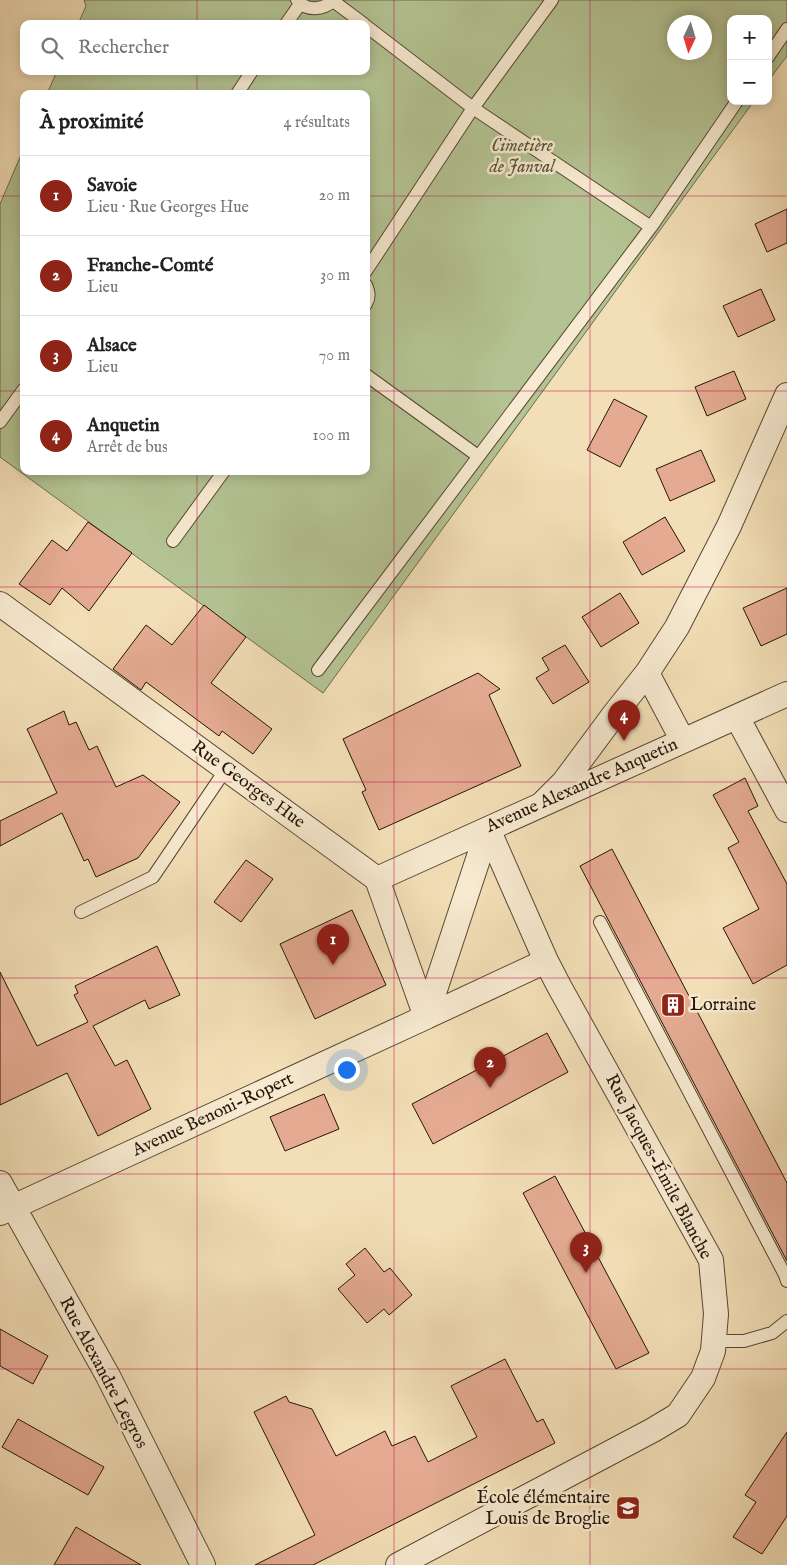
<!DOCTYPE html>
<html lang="fr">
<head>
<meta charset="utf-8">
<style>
  body { margin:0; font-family:"IM FELL English",serif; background:#f2f2f2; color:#222 }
  .controls { position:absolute; right:15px; top:15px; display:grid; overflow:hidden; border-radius:10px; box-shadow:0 2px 12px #0003 }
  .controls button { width:45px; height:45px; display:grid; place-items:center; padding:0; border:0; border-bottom:1px solid #e0e0e0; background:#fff; color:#222; font:25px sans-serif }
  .compass { position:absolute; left:667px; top:15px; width:45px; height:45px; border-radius:50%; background:#fff; box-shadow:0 2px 12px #0003; rotate:184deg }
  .you { position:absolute; left:346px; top:1069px; width:18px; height:18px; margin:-12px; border:4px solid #fff; border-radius:50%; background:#1a73e8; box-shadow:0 0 0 8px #1a73e833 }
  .badge { display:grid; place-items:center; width:32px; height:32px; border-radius:50%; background:#8f2418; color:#fff; font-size:16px; font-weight:700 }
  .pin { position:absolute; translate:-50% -41px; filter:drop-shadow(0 1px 2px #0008) }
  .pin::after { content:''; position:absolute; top:26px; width:18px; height:15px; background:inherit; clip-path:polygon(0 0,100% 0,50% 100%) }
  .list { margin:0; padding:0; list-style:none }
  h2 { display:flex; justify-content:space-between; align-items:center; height:65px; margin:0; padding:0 20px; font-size:21px }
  h2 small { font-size:16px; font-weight:400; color:#767676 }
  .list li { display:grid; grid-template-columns:32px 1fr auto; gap:15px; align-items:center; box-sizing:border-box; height:80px; padding:0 20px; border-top:1px solid #e0e0e0 }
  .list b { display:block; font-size:19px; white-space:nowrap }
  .list p { margin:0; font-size:16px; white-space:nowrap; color:#767676 }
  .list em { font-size:16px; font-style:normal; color:#767676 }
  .icon { flex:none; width:28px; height:28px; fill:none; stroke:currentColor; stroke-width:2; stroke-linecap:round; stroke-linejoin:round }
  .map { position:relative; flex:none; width:787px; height:1565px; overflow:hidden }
  .search { position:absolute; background:#fff; box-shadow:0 2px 12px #0003; left:20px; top:20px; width:350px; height:55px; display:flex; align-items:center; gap:12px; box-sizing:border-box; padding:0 18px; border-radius:10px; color:#767676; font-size:19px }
  .panel { position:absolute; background:#fff; box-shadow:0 2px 12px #0003; left:20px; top:90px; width:350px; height:385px; border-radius:10px }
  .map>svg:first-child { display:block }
  .green { fill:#b4c393; stroke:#6c6c4d; fill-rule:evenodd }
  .building { fill:#e4ab92; stroke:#251507 }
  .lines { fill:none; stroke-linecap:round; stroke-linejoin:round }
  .lane-casing { stroke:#584833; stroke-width:14 }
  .street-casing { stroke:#584833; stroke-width:26 }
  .lane { stroke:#f7ead0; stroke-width:12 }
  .street { stroke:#f7ead0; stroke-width:24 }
  .grid { fill:none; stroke:#c2185b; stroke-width:1; stroke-opacity:0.55 }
  .labels { text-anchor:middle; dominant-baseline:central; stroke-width:5; stroke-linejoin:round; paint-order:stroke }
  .park-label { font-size:18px; font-style:italic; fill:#575238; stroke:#f7ead0 }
  .street-label { font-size:18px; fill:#251507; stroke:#f7ead0 }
  .poi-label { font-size:18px; fill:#251507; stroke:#f7ead0; text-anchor:start }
</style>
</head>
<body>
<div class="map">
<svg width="787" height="1565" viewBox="0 0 787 1565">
  <rect width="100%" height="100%" fill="#f3dfb7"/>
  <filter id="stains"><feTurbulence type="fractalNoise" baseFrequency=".004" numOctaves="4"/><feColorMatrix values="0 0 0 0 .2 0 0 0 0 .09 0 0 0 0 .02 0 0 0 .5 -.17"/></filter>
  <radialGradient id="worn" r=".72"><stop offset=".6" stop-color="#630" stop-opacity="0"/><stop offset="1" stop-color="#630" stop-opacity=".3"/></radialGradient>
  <!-- green -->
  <path class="green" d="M84 0H787V56L768 81V19H731V101H754L323 693 0 457V204L24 148V471H366V94H47L57 71H366V24H78L86 6ZM674 22H704V52H674Z"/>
  <!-- building -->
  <path class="building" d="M787 209V243L767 252 755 224Z
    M761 289 775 320 738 337 723 306Z
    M734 371 746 399 707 416 695 387Z
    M614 399 647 416 620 467 587 450Z
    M701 450 715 481 670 501 656 469Z
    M665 517 685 551 642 575 623 542Z
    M88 522 132 553 89 611 62 588 50 605 19 584 52 540 67 551Z
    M787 588V634L761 646 743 608Z
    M620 593 639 623 601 647 582 617Z
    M204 605 246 637 211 683 272 729 253 754 222 731 219 736 146 682 141 690 113 669 146 625 172 645Z
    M565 645 589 682 553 704 536 678 549 670 542 658Z
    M478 673 500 689 489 695 521 766 379 830 362 792 366 790 343 739Z
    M64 711 69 725 76 722 89 750 97 746 116 787 143 775 180 802 138 858 96 877 88 859 84 861 62 813 0 846V821L57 793 27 729Z
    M745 778 758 806 748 811 787 884V965L753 984 723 928 759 909 728 848 739 842 713 795Z
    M612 849 787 1183V1261L580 866Z
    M246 860 273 879 241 922 214 902Z
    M352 910 386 985 315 1019 280 944Z
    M157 946 180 995 149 1009 145 1000 93 1026 115 1066 127 1060 151 1109 98 1136 67 1073 0 1105V972L37 1046 88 1022 74 995 78 993 75 986Z
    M547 1033 568 1072 433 1144 412 1104Z
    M324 1094 339 1129 285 1151 270 1117Z
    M555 1176 649 1353 616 1369 523 1193Z
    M365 1248 384 1272 390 1268 412 1295 389 1315 384 1309 367 1323 338 1289 355 1275 346 1264Z
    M0 1329 48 1356 33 1384 0 1366Z
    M505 1359 537 1422 543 1419 555 1443 313 1565H255L315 1535 254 1412 286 1396 289 1402 312 1409 336 1456 385 1431 392 1446 415 1436 428 1462 477 1437 451 1386Z
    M18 1419 104 1467 88 1495 2 1447Z
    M787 1432V1516L762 1554 733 1537 756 1502 745 1495Z
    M76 1527 141 1565H54Z"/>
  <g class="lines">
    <defs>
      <path id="lane" d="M297 0C307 12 323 10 334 0
        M333 1 364 24
        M286 24 300 4
        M366 26 473 108 651 227
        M768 57 787 29
        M237 94 252 71
        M366 271 473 108 552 0
        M366 285C369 292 370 297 366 304
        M366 375 478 456
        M0 422 24 389
        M173 541 224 471
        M318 670 651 227 737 101
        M81 912 153 877 226 769
        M600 922 785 1275 787 1281
        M713 1341H744L772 1333 787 1321"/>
      <path id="street" d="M0 604 377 879 426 1017 546 961
        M647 673 683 741
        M737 717 787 810
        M542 804 564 782 616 712 647 673 677 627 729 526 787 395
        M377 879 787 694
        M0 1183 108 1376 203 1565
        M0 1213 426 1017 488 829
        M398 1565 653 1430 678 1415 703 1378 713 1351 716 1314 711 1260 559 986 546 961 488 829"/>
    </defs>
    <!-- lane casing -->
    <use href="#lane" class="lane-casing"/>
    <!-- street casing -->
    <use href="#street" class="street-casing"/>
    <!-- lane -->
    <use href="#lane" class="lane"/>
    <!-- street -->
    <use href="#street" class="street"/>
  </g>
  <!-- grid -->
  <path class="grid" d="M197 0V24M394 0V1565M590 0V1565M197 71V94M0 196H24M366 196H787M0 391H24M366 391H787M197 471V1565M0 587H787M0 782H787M0 978H787M0 1174H787M0 1369H787"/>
  <!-- icons -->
  <defs>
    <symbol id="building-square" viewBox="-11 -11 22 22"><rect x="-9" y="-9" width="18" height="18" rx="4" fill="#8f2418" stroke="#f7ead0"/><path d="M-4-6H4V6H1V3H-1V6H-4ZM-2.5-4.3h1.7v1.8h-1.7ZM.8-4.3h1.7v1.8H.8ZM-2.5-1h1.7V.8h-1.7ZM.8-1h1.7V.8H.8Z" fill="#fff"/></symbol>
    <symbol id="school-square" viewBox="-11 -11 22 22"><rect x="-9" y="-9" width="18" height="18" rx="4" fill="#8f2418" stroke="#f7ead0"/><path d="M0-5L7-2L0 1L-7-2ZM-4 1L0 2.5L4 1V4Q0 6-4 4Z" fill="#fff"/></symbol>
  </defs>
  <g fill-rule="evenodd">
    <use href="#building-square" x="659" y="991" width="28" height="28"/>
    <use href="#school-square" x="614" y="1494" width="28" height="28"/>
  </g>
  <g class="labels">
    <!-- park labels -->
    <g class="park-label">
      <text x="522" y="146">Cimetière<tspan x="522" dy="21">de Janval</tspan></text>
    </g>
    <!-- street labels -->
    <g class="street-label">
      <text transform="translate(248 785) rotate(36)">Rue Georges Hue</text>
      <text transform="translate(582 786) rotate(-24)">Avenue Alexandre Anquetin</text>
      <text transform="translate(213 1115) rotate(-25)">Avenue Benoni-Ropert</text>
      <text transform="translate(658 1167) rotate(62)">Rue Jacques-Émile Blanche</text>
      <text transform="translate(103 1373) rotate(62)">Rue Alexandre Legros</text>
    </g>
    <!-- poi labels -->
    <g class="poi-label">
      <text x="690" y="1005">Lorraine</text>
      <text x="610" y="1498" text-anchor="end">École élémentaire<tspan x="610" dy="21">Louis de Broglie</tspan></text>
    </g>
  </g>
  <rect width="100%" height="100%" filter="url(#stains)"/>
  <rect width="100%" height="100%" fill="url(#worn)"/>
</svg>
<div class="controls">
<button>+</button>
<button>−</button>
</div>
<svg class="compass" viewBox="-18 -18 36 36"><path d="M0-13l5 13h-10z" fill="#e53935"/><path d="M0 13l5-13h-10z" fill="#767676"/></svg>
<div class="you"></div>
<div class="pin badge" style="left:333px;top:965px">1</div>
<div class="pin badge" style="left:490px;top:1088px">2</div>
<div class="pin badge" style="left:586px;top:1273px">3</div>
<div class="pin badge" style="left:624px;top:741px">4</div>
<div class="search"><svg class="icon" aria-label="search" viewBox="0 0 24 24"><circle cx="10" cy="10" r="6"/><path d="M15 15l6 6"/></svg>Rechercher</div>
<section class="panel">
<h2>À proximité<small>4 résultats</small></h2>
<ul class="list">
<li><span class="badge">1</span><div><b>Savoie</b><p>Lieu · Rue Georges Hue</p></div><em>20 m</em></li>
<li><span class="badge">2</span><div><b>Franche-Comté</b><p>Lieu</p></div><em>30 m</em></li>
<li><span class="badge">3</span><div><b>Alsace</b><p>Lieu</p></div><em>70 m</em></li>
<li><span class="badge">4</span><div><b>Anquetin</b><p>Arrêt de bus</p></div><em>100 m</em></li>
</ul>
</section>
</div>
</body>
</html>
